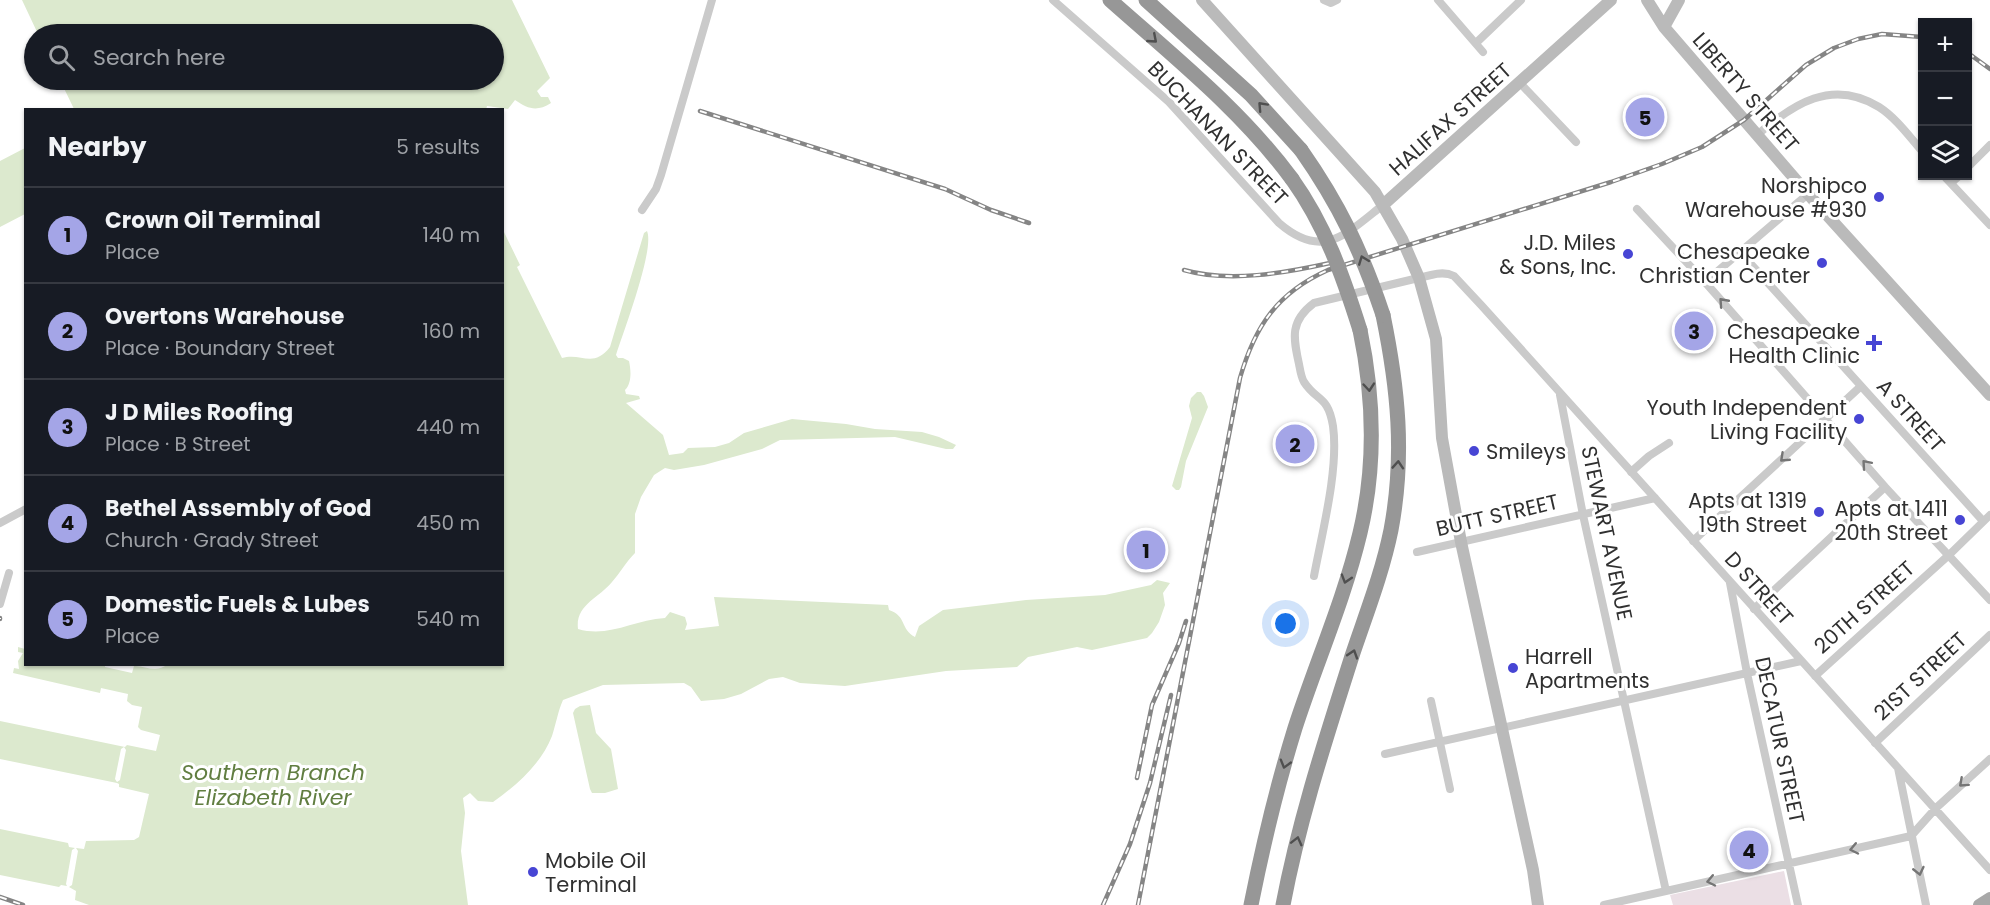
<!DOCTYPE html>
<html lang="en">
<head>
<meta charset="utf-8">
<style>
  body { margin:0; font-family:Poppins,sans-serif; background:#242831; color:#f1f3f6 }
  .controls { position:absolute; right:18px; top:18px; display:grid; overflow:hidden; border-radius:0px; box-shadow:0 2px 4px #0004 }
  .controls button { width:54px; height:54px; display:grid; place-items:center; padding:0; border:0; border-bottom:2px solid #363941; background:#171b24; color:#f1f3f6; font:30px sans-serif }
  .you { position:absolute; left:1286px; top:624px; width:21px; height:21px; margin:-15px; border:4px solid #fff; border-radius:50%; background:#1a73e8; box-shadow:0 0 0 9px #1a73e833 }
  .badge { display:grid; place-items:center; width:39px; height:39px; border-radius:50%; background:#a4a5e7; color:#111; font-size:20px; font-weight:700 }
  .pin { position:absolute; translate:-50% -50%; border:3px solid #fff; box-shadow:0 2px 6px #0006 }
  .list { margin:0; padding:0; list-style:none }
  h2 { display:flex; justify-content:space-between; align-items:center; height:78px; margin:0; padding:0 24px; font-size:26px }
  h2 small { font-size:20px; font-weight:400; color:#9ea1a6 }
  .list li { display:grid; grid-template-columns:39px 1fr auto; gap:18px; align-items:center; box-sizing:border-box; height:96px; padding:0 24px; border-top:2px solid #363941 }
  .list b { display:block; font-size:22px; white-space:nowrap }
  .list p { margin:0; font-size:20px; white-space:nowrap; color:#9ea1a6 }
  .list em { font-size:20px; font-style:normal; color:#9ea1a6 }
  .icon { flex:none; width:33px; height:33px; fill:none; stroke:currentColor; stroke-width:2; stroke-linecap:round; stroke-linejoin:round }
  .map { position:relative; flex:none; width:1990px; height:905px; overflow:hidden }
  .search { position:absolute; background:#171b24; box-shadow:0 2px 4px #0004; left:24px; top:24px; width:480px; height:66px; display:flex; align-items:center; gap:15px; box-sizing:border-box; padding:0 21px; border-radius:33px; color:#9ea1a6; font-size:22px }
  .panel { position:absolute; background:#171b24; box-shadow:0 2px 4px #0004; left:24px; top:108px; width:480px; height:558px; border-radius:0px }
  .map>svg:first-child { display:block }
  .green { fill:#ebdfe5 }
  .water { fill:#dce9ce; fill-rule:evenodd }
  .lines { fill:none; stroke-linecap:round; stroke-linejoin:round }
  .street { stroke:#cacaca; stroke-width:8 }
  .secondary { stroke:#bababa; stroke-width:12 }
  .primary { stroke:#a8a8a8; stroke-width:12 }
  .highway { stroke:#979797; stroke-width:15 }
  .rail-casing { stroke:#858585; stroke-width:4.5 }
  .rail { stroke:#fff; stroke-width:2; stroke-dasharray:7; stroke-linecap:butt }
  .highway-bridge { stroke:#979797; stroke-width:15 }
  .oneway { stroke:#4f4f4f }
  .oneway2 { stroke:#757575 }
  .poi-dot { fill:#4745d4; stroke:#fff; stroke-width:2 }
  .labels { text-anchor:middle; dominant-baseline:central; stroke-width:6; stroke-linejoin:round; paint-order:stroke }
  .street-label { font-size:21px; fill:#303030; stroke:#fff }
  .poi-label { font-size:21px; fill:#303030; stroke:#fff; text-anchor:end }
  .water-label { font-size:22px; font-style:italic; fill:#617e41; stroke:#fff }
</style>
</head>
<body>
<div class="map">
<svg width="1990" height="905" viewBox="0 0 1990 905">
  <rect width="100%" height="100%" fill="#fff"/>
  <!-- green -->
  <path class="green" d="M1784 871 1791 905H1673L1670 895Z"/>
  <!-- water -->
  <path class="water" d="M22 0H512L550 78 537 91 541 97H548L551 103C537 112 528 109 515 100L508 109 487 106 486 110 74 109 60 80H494V34H38Z
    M25 148V214L0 227V161Z
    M503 230 520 265 517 267 562 358C581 352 593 369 610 347L644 233 647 231C655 249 623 333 616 355L618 358H623L629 361C631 370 632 383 625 390L626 394 639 396 640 399 626 403 663 435 669 455 683 453 688 448 715 447 729 443 744 433 792 419 846 424 875 429 922 432 939 437 956 445 953 449H946L895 437 780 440 762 449 704 465 674 470 665 468 654 475 641 497 635 514V553C626 562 620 573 612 582 599 598 575 605 578 629 609 638 633 620 665 618L670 612 685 617 687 624 685 630 719 626 714 597 888 605 889 610C907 616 900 629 915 637L919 626 943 610 1026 600 1105 595 1151 585 1157 580 1170 583 1163 593 1165 605 1159 622 1152 633 1147 638 1124 643 1092 650 1077 647 1028 657 1017 667 946 671 845 686 800 683 783 677 769 679 741 694 724 699 701 701 691 687 684 683 603 685 563 700C558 711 556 724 552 736 541 764 517 785 493 802L478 801 470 793 463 798 465 813 461 851 468 905H89L75 900 76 891 69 887 72 885 78 851 76 848 84 849 86 841 134 840 139 837 149 794 119 787V784L117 783 0 759V721L125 747 127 745 156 751 160 735 141 730 138 727 142 707 132 705 127 701 128 694 101 688 100 693 13 673 14 668 19 669 18 661 23 653 18 652V647L25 649 26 664 105 665V667L132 673 134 666C144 665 156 674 168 664H502ZM124 747 126 750 120 780 117 782 115 779 121 749Z
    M1197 392H1201L1204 396 1208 407 1186 461 1181 487 1179 490H1176L1172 486 1192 418 1189 406 1191 398Z
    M590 705 596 733 611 749 618 789 605 793H592L590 789 573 713 575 709 580 706Z
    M0 829 68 843 69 847 75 848 72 850 66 884 67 886 61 885 59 887 0 875Z"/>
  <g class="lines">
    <!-- street -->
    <path class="street" d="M1053 0 1169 102 1279 223C1323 261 1346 234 1383 205
      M1324 0 1331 3 1337 0
      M1438 0 1483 52
      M1476 43 1521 0
      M1520 83 1576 142
      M1757 135C1793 104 1832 78 1879 107 1896 118 1909 136 1922 151
      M1968 167 1990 145
      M1944 176 1990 225
      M1951 183 1959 176
      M1637 209 1705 282 1885 487 1990 600
      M642 210 656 189 661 175 712 0
      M1740 252 1983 521
      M1705 282 1808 194
      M1560 395 1583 515 1666 891
      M1631 472 1649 456 1669 443
      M0 523 26 509
      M1693 541 1860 387
      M1417 552 1655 498
      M1314 576C1322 533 1339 469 1333 426 1328 395 1317 402 1304 382 1301 377 1300 369 1299 364 1293 337 1290 321 1314 303L1431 275C1439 273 1446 272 1454 276L1482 306 1990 870
      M1730 583 1747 673 1798 905
      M0 604 9 573
      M1754 609 1885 487
      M1815 676 1950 554 1990 515
      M1431 701 1450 789
      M1875 743 1990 635
      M1385 754 1801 661
      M1898 768 1926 905
      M1911 836 1936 808 1990 759
      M1604 905 1911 836"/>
    <!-- secondary -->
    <path class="secondary" d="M1202 0 1375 192 1402 239 1419 278 1436 339 1442 438 1461 542 1533 870 1538 905
      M1647 0 1664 27 1808 194 1990 395
      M1664 27 1679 0
      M1383 205 1611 0"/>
    <!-- primary -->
    <path class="primary" d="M1979 905 1990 898"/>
    <!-- highway -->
    <path class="highway" d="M1110 0C1173 56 1241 110 1292 179
      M1146 0 1251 95 1301 150
      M1251 905C1263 845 1277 786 1295 728 1316 663 1344 600 1360 533 1376 466 1374 397 1360 330
      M1283 905C1299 820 1326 738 1352 656 1366 614 1382 574 1391 530 1405 455 1398 388 1383 315"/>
    <defs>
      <path id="rail" d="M1968 53 1990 69
        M700 111 945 189 991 210 1029 223
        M1184 270C1229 283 1285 273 1330 263
        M0 619V618
        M1137 778 1152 705 1179 643 1186 621
        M0 897 23 905
        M1103 905 1130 844 1150 783 1171 695
        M1138 905 1240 378C1255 326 1277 293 1328 270L1611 182 1662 164 1702 147 1744 120 1806 65 1834 48 1858 39 1882 34 1922 37"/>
    </defs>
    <!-- rail casing -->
    <use href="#rail" class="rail-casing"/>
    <!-- rail -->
    <use href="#rail" class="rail"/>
    <!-- highway-bridge -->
    <path class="highway-bridge" d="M1301 150C1339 204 1362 252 1383 315
      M1292 179C1325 225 1343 276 1360 330"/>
  </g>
  <!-- one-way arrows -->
  <defs><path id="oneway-chevron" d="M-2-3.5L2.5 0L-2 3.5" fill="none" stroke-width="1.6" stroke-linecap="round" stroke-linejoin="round" transform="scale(1.5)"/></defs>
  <g class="oneway">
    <use href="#oneway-chevron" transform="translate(1153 39) rotate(41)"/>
    <use href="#oneway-chevron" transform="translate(1262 106) rotate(-133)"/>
    <use href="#oneway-chevron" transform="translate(1363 260) rotate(-111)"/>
    <use href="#oneway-chevron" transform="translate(1369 387) rotate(85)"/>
    <use href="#oneway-chevron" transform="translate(1398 465) rotate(-86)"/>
    <use href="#oneway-chevron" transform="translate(1346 579) rotate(107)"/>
    <use href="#oneway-chevron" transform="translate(1353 654) rotate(-72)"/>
    <use href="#oneway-chevron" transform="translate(1285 764) rotate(106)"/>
    <use href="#oneway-chevron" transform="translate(1297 841) rotate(-76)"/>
  </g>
  <g class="oneway2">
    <use href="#oneway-chevron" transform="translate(1723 302) rotate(-132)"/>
    <use href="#oneway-chevron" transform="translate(1784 458) rotate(137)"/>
    <use href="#oneway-chevron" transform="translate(1866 464) rotate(-131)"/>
    <use href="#oneway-chevron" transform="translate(1963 783) rotate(138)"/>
    <use href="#oneway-chevron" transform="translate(1854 849) rotate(168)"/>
    <use href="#oneway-chevron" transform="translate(1919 871) rotate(77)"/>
    <use href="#oneway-chevron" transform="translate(1711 881) rotate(168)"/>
  </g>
  <!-- markers -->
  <g class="poi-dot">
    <circle cx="1879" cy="197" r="6"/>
    <circle cx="1628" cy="254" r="6"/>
    <circle cx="1822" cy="263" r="6"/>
    <path d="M1871 334h6v6h6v6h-6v6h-6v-6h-6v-6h6z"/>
    <circle cx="1859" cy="419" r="6"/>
    <circle cx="1474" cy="451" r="6"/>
    <circle cx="1819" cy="512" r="6"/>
    <circle cx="1960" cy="520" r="6"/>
    <circle cx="1513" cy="668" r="6"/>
    <circle cx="533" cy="872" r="6"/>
  </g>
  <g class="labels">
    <!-- street labels -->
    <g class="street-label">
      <text transform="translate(1746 92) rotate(49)">LIBERTY STREET</text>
      <text transform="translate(1450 119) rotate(-42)">HALIFAX STREET</text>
      <text transform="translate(1218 133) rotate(46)">BUCHANAN STREET</text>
      <text transform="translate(1911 415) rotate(48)">A STREET</text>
      <text transform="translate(1497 515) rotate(-13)">BUTT STREET</text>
      <text transform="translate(1607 533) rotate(78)">STEWART AVENUE</text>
      <text transform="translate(1759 588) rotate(48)">D STREET</text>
      <text transform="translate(1864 607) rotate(-42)">20TH STREET</text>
      <text transform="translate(1920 676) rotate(-43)">21ST STREET</text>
      <text transform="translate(1780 740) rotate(78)">DECATUR STREET</text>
    </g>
    <!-- poi labels -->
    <g class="poi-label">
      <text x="1867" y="185">Norshipco<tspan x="1867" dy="24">Warehouse #930</tspan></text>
      <text x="1616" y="242">J.D. Miles<tspan x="1616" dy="24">&amp; Sons, Inc.</tspan></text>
      <text x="1810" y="251">Chesapeake<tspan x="1810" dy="24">Christian Center</tspan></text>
      <text x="1860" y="331">Chesapeake<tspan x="1860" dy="24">Health Clinic</tspan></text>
      <text x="1847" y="407">Youth Independent<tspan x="1847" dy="24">Living Facility</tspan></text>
      <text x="1486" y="451" text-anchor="start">Smileys</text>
      <text x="1807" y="500">Apts at 1319<tspan x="1807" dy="24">19th Street</tspan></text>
      <text x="1948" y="508">Apts at 1411<tspan x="1948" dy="24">20th Street</tspan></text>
      <text x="1525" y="656" text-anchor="start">Harrell<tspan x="1525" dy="24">Apartments</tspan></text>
      <text x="545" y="860" text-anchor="start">Mobile Oil<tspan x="545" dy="24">Terminal</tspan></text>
    </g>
    <!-- water labels -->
    <g class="water-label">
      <text x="273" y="772">Southern Branch<tspan x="273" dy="25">Elizabeth River</tspan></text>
    </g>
  </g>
</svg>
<div class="controls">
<button>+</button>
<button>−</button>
<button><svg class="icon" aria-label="layers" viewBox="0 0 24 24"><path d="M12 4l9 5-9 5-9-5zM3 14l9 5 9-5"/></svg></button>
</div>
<div class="you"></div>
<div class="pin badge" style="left:1146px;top:550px">1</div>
<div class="pin badge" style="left:1295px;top:444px">2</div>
<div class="pin badge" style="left:1694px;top:331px">3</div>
<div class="pin badge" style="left:1749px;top:850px">4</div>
<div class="pin badge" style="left:1645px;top:117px">5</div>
<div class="search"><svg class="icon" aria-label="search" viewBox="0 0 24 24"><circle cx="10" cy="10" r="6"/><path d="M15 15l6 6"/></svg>Search here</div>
<section class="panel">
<h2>Nearby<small>5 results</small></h2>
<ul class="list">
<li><span class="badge">1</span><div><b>Crown Oil Terminal</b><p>Place</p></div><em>140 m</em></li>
<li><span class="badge">2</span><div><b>Overtons Warehouse</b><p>Place · Boundary Street</p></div><em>160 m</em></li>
<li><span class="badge">3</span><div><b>J D Miles Roofing</b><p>Place · B Street</p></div><em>440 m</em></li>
<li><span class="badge">4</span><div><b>Bethel Assembly of God</b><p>Church · Grady Street</p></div><em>450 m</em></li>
<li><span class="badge">5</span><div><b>Domestic Fuels &amp; Lubes</b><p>Place</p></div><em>540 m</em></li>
</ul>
</section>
</div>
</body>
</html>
